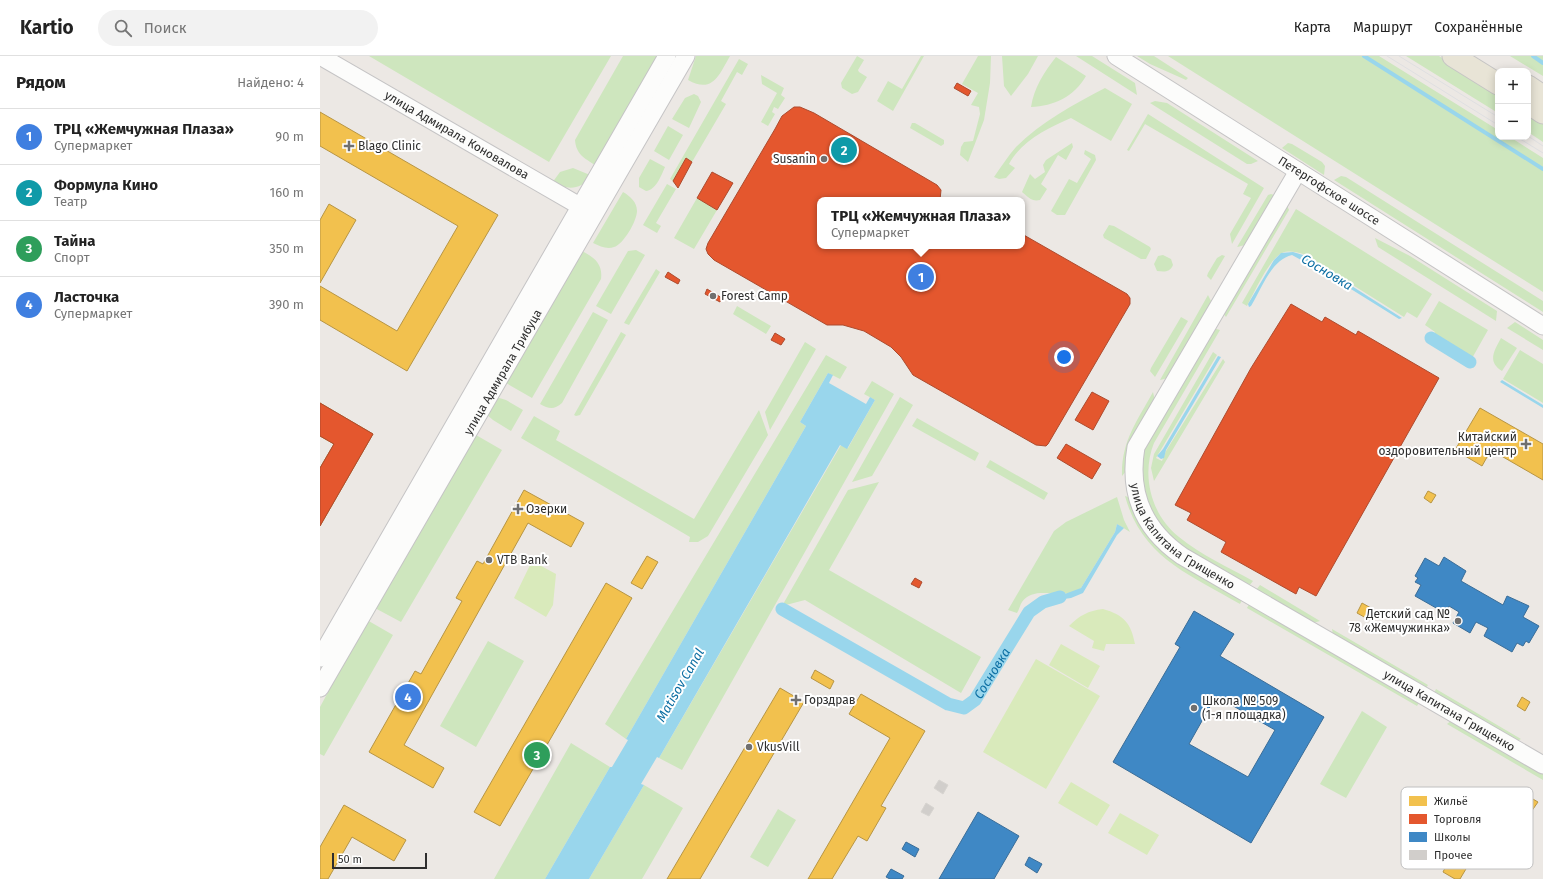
<!DOCTYPE html>
<html lang="ru">
<head>
<meta charset="utf-8">
<style>
  body { margin:0; font-family:"Fira Sans",sans-serif; background:#f2f2f2; color:#222 }
  .controls { position:absolute; right:12px; top:12px; display:grid; overflow:hidden; border-radius:8px; box-shadow:0 2px 10px #0003 }
  .controls button { width:36px; height:36px; display:grid; place-items:center; padding:0; border:0; border-bottom:1px solid #e0e0e0; background:#fff; color:#222; font:20px sans-serif }
  .scale { position:absolute; left:12px; bottom:10px; width:95px; box-sizing:border-box; padding-left:4px; border:2px solid #2e2e2e; border-top:0; font-size:11px; line-height:14px; white-space:nowrap; color:#2e2e2e; -webkit-text-stroke:3px #fff; paint-order:stroke }
  .you { position:absolute; left:744px; top:301px; width:14px; height:14px; margin:-10px; border:3px solid #fff; border-radius:50%; background:#1a73e8; box-shadow:0 0 0 6px #1a73e833 }
  .badge { display:grid; place-items:center; width:26px; height:26px; border-radius:50%; background:#706f6e; color:#fff; font-size:13px; font-weight:700 }
  .pin { position:absolute; translate:-50% -50%; border:2px solid #fff; box-shadow:0 1px 4px #0006 }
  .popup { position:absolute; left:497px; top:141px; width:208px; height:52px; box-sizing:border-box; display:grid; place-content:center; border-radius:8px; background:#fff; filter:drop-shadow(0 1px 3px #0005); font-size:13px; white-space:nowrap; color:#767676 }
  .popup b { font-size:15px; color:#222 }
  .popup::after { content:''; position:absolute; left:50%; top:100%; margin-left:-8px; border:8px solid transparent; border-top-color:#fff }
  .list { margin:0; padding:0; list-style:none }
  h2 { display:flex; justify-content:space-between; align-items:center; height:52px; margin:0; padding:0 16px; font-size:17px }
  h2 small { font-size:13px; font-weight:400; color:#767676 }
  .list li { display:grid; grid-template-columns:26px 1fr auto; gap:12px; align-items:center; box-sizing:border-box; height:56px; padding:0 16px; border-top:1px solid #e0e0e0 }
  .list b { display:block; font-size:15px; white-space:nowrap }
  .list p { margin:0; font-size:13px; white-space:nowrap; color:#767676 }
  .list em { font-size:13px; font-style:normal; color:#767676 }
  .icon { flex:none; width:22px; height:22px; fill:none; stroke:currentColor; stroke-width:2; stroke-linecap:round; stroke-linejoin:round }
  .map { position:relative; flex:none; width:1223px; height:823px; overflow:hidden }
  header { display:flex; align-items:center; gap:24px; box-sizing:border-box; height:56px; padding:0 20px; background:#fff; border-bottom:1px solid #e0e0e0 }
  header strong { font-size:19px }
  nav { display:flex; gap:22px; margin-inline-start:auto; font-size:14px }
  .search { width:280px; height:36px; background:#f2f2f2; display:flex; align-items:center; gap:10px; box-sizing:border-box; padding:0 14px; border-radius:22px; color:#767676; font-size:15px }
  main { display:flex }
  aside { flex:1; background:#fff }
  .map>svg:first-child { display:block }
  .green { fill:#cee6be }
  .pitch { fill:#d9eabb }
  .water { fill:#99d6ec }
  .homes { fill:#f2c14e; stroke:#b79544 }
  .shops { fill:#e4572e; stroke:#ad4b2e }
  .schools { fill:#3f88c5; stroke:#3a6d98; fill-rule:evenodd }
  .lines { fill:none; stroke-linecap:round; stroke-linejoin:round }
  .stream { stroke:#99d6ec; stroke-width:4 }
  .canal { stroke:#99d6ec; stroke-width:13 }
  .building { fill:#d1cecb; stroke:#d7d4d0 }
  .minor-casing { stroke:#c5c4c5; stroke-width:19 }
  .major-casing { stroke:#c6c5c4; stroke-width:23 }
  .minor { stroke:#fcfcfb; stroke-width:17 }
  .major { stroke:#e8e4d6; stroke-width:21 }
  .tram { stroke:#dfdfe1; stroke-width:1 }
  .poi-dot { fill:#706f6e; stroke:#fff; stroke-width:1.5 }
  .labels { text-anchor:middle; dominant-baseline:central; stroke-width:4; stroke-linejoin:round; paint-order:stroke }
  .street-label { font-size:12px; fill:#2e2e2e; stroke:#fff }
  .poi-label { font-size:12px; fill:#2e2e2e; stroke:#fff; text-anchor:start }
  .water-label { font-size:13px; font-style:italic; fill:#0d6fa3; stroke:#fff }
  .key { fill:#fff; stroke:#c0c0c0; stroke-width:1 }
  .key-label { font-size:11px; fill:#2e2e2e }
</style>
</head>
<body>
<header>
<strong>Kartio</strong>
<div class="search"><svg class="icon" aria-label="search" viewBox="0 0 24 24"><circle cx="10" cy="10" r="6"/><path d="M15 15l6 6"/></svg>Поиск</div>
<nav><a>Карта</a><a>Маршрут</a><a>Сохранённые</a></nav>
</header>
<main>
<aside>
<h2>Рядом<small>Найдено: 4</small></h2>
<ul class="list">
<li><span class="badge" style="background:#3f7fe0">1</span><div><b>ТРЦ «Жемчужная Плаза»</b><p>Супермаркет</p></div><em>90 m</em></li>
<li><span class="badge" style="background:#0f9aa8">2</span><div><b>Формула Кино</b><p>Театр</p></div><em>160 m</em></li>
<li><span class="badge" style="background:#2e9e5b">3</span><div><b>Тайна</b><p>Спорт</p></div><em>350 m</em></li>
<li><span class="badge" style="background:#3f7fe0">4</span><div><b>Ласточка</b><p>Супермаркет</p></div><em>390 m</em></li>
</ul>
</aside>
<div class="map">
<svg width="1223" height="823" viewBox="0 0 1223 823">
  <rect width="100%" height="100%" fill="#ece8e4"/>
  <!-- green -->
  <path class="green" d="M49 0H291L229 106Z
    M303 0H339L275 109C264 102 256 98 255 84Z
    M376 0H410C399 19 393 38 368 24Z
    M537 0 544 4 538 14 539 16 547 21 538 36 532 38 522 32 521 27Z
    M601 0H604L573 55 557 45 568 25 582 33Z
    M658 0H671L670 27 664 64 648 106 640 99 641 91 644 86 653 85 660 58 659 51 651 49 658 37 642 28Z
    M682 0H718L708 18 691 40 684 30Z
    M756 0H772L815 27 817 39Z
    M817 0H834L868 22 866 24 830 8Z
    M848 0H1059L1178 74V81H1190L1223 102V236Z
    M1086 0H1119L1178 38V57Z
    M1190 0H1223V20Z
    M736 1 766 20C754 41 734 50 711 51 714 32 724 16 736 1Z
    M419 3 428 8 422 19 417 16 401 45 406 48 372 106 366 103 353 125 350 123Z
    M441 19 464 32 461 39 465 42 458 53 454 51 452 56 455 58 448 70 441 66 457 37 442 28Z
    M785 32 812 48 791 85 751 62C728 72 702 84 689 108L695 112 686 122 679 123 674 121C681 111 688 100 696 91 722 65 753 49 785 32Z
    M374 38 378 40 381 46 369 72 352 63 365 42Z
    M835 45 847 47 938 105 931 108H927L830 47Z
    M1208 57 1223 66V86L1208 76Z
    M828 58 944 132 912 188 910 178 931 142 923 138 928 128 825 68 809 95 807 94Z
    M592 67H595L624 84V88L621 90 590 72Z
    M348 70 363 79 349 104 334 95Z
    M752 87 753 91 746 104 738 99 721 128 727 133 720 144C712 146 708 141 702 136L710 118 715 123 725 116 723 109 726 104Z
    M968 87 972 88 1002 106 1005 110 1004 119 962 92Z
    M765 94 775 99 776 104 745 159H737L731 155 749 123 757 127 771 103 764 98Z
    M330 103 345 111C341 120 336 134 326 135L319 131V122Z
    M253 112 270 119C261 136 246 133 232 127L240 116Z
    M1021 120 1026 121 1223 245V256L1014 124Z
    M347 128 356 133 336 167 341 170 337 177 323 169Z
    M303 136C310 140 317 146 317 155 317 165 303 189 294 191 287 194 280 190 273 187Z
    M951 138 954 139 925 189 917 191 948 139Z
    M377 142 397 154 374 193 354 182Z
    M966 147 969 154 906 261 903 257Z
    M976 153 1112 238 1097 262 1087 256 1084 261 983 198C976 196 969 194 962 197 949 203 934 237 927 250L922 247Z
    M789 169 794 170 830 191 831 193 826 203H821L784 182 783 179Z
    M1055 182 1090 200 1177 255 1176 265 1058 191Z
    M316 194 325 199 291 258 276 250 308 195Z
    M262 195C274 201 283 208 281 223L212 342 186 327Z
    M843 199 851 203 853 209C850 216 845 216 837 215L834 208 838 200Z
    M902 199 905 200 891 224 887 220 888 217 897 202Z
    M336 213 340 216 309 269 304 267Z
    M888 239 892 247 848 322 840 324Z
    M1119 245 1168 274 1151 304 1112 281 1115 276 1105 269Z
    M417 250 451 270 446 278 413 258Z
    M273 256 288 264 242 347C234 354 229 353 220 348Z
    M861 261 868 265 835 321 830 315 831 312Z
    M1195 266 1223 284V294L1187 272Z
    M893 272 900 274 834 387C821 419 831 459 859 481 881 499 908 511 933 525L929 530C870 496 813 475 824 394Z
    M301 276 306 279 260 359 256 360 254 359Z
    M1181 282 1197 292 1182 315C1167 306 1174 295 1181 282Z
    M485 286 496 293 450 374 445 356Z
    M1200 294 1223 308V347L1183 323Z
    M893 296 897 299 836 402 842 405 846 395 903 303 905 306 834 425 831 412 834 398Z
    M506 299 527 311 520 323 508 317 480 366 486 370 306 683 285 668Z
    M552 325 574 338 362 714 339 702 521 389 528 392 555 344 544 338Z
    M833 336 835 345 807 414 802 420C801 386 817 365 833 336Z
    M176 341 186 344 203 354 191 375 173 364 166 358Z
    M580 341 593 349 552 420 532 426Z
    M439 354 448 379 388 480 378 486H369L370 481 201 382 214 360 240 375 236 384 374 463Z
    M597 362 659 397 655 405 592 370Z
    M156 379 182 394 81 566 53 551Z
    M670 404 728 437 724 444 666 411Z
    M559 426 509 514 661 601 641 637 485 544 462 550 528 434Z
    M805 440 811 442 817 456 923 542 920 548C869 518 822 502 805 440Z
    M797 441 804 464 810 476 797 468 795 476 761 532C744 546 715 527 702 546 700 549 699 554 697 557L688 554 734 475 746 466Z
    M940 529 1000 565 993 567 936 534Z
    M930 546 1100 645 1097 650 927 552Z
    M47 564 73 579 4 700 0 698V651Z
    M1012 573 1108 629 1106 632 1013 579Z
    M168 585 204 605 156 691 120 670Z
    M1116 633 1201 683 1197 685 1114 637Z
    M1042 655 1067 671 1026 742 1000 728Z
    M1132 664 1223 717V724L1127 668Z
    M251 687 290 711 225 823H174Z
    M324 729 363 752 322 823H269Z
    M458 753 476 764 448 811 430 801Z"/>
  <!-- pitch -->
  <path class="pitch" d="M212 505 236 518 233 549 226 561 194 542Z
    M783 553C804 559 811 567 815 588H786L784 595 772 592 774 585 749 570C760 559 768 555 783 553Z
    M741 588 780 610 768 632 729 609Z
    M716 603 780 640 726 733 663 696Z
    M751 726 790 749 777 770 738 747Z
    M800 757 839 779 827 799 788 777Z"/>
  <!-- water -->
  <path class="water" d="M973 196 983 199 1082 262 1079 263 1010 220 972 199C951 204 942 232 931 250L929 251 928 248 954 204 961 197Z
    M898 300 901 301 846 394 844 402 841 403 837 400 843 393Z
    M508 317 513 319 509 327 546 348 550 341 555 344 527 393 520 389 339 702 337 701 321 728 324 729 269 823H225L290 711H292L308 684 306 683 486 370 480 366Z
    M1182 324 1223 349V352L1180 326Z
    M797 468 804 472 797 479 763 537 751 542 723 546 761 532 795 476Z"/>
  <!-- homes -->
  <path class="homes" d="M0 56 178 159 87 315 0 264V230L77 275 138 170 0 90Z
    M9 148 36 164 0 227V164Z
    M0 347 53 378 0 470V412L14 388 0 380Z
    M1160 352 1223 388V424L1171 394 1162 410 1135 394Z
    M204 434 264 467 251 491 208 467 84 689 124 712 113 732 49 696 95 615 101 618 142 545 136 542 157 505 163 508Z
    M1108 435 1116 439 1111 447 1104 442Z
    M327 500 338 506 322 533 311 527Z
    M286 527 312 542 180 770 154 756Z
    M1042 547 1051 552 1046 562 1037 557Z
    M495 614 514 625 510 633 491 622Z
    M460 632 484 646 380 823H347Z
    M541 638 605 675 561 750 566 752 547 785 538 780 512 823H488L570 682 529 658Z
    M1202 641 1210 646 1205 655 1197 650Z
    M1206 739 1218 746 1211 756 1199 750Z
    M24 749 86 784 74 805 32 781 8 823H0V791Z
    M1115 776 1138 789 1142 782 1159 791 1140 823H1135L1123 816 1127 808 1104 794Z
    M1179 788 1188 793 1179 809 1170 803Z"/>
  <!-- shops -->
  <path class="shops" d="M637 27 651 35 648 40 634 32Z
    M474 51H480L494 57 617 129 621 134 620 144H500V190H702V178L807 238 810 242V248L728 388 726 390 716 389 593 319 581 301 571 291 544 275 523 269H507L394 204 388 198 386 193 388 187 455 73 462 60Z
    M366 102 372 106 358 132 353 125Z
    M392 116 413 127 397 154 377 142Z
    M348 216 360 224 358 228 345 221Z
    M387 233 402 242 400 246 385 238Z
    M971 248 1002 266 1005 261 1036 279 1038 275 1119 322 996 540 979 531 976 538 901 496 906 486 867 464 871 457 855 449 931 312Z
    M455 277 465 283 461 289 451 284Z
    M772 336 789 345 773 374 755 364Z
    M0 347 53 378 0 470V412L14 388 0 380Z
    M746 388 781 408 772 423 737 402Z
    M595 522 602 526 599 532 591 528Z"/>
  <!-- schools -->
  <path class="schools" d="M1124 501 1146 515 1141 525 1183 549 1187 540 1209 550 1203 561 1219 570 1209 587 1206 585 1203 590 1197 587 1192 596 1164 580 1168 572 1156 566 1150 577 1133 567 1139 556 1129 550 1125 557 1095 540 1101 529 1095 526 1098 522 1095 520 1105 502 1119 510Z
    M874 555 914 578 900 600 1004 661 931 787 793 706 860 591 855 588ZM896 640 955 674 928 721 869 688Z
    M658 756 699 780 674 823H619Z
    M586 786 599 793 595 801 582 793Z
    M709 801 722 808 717 817 705 809Z
    M571 813 584 820 582 823H570L566 821Z"/>
  <g class="lines">
    <!-- stream -->
    <path class="stream" d="M1044 0 1223 113
      M1213 0 1223 7"/>
    <!-- canal -->
    <g class="canal">
      <path d="M1111 282 1150 306"/>
      <path id="s1" d="M462 553 628 648 644 652 655 644 709 556 723 546 740 541"/>
    </g>
  </g>
  <!-- building -->
  <path class="building" d="M619 724 628 729 623 738 614 732Z
    M606 747 614 752 609 760 601 756Z"/>
  <g class="lines">
    <defs>
      <g id="minor">
        <path id="s2" d="M0 0 270 156"/>
        <path id="s3" d="M796 0 1223 270"/>
        <path id="s4" d="M978 115 816 391C808 437 823 473 862 500L1223 709"/>
        <path d="M0 602 347 0"/>
        <path id="s5" d="M0 632 366 0"/>
      </g>
      <path id="major" d="M1133 0 1178 28
        M1208 30 1223 40
        M1208 47 1223 57"/>
    </defs>
    <!-- minor casing -->
    <use href="#minor" class="minor-casing"/>
    <!-- major casing -->
    <use href="#major" class="major-casing"/>
    <!-- minor -->
    <use href="#minor" class="minor"/>
    <!-- major -->
    <use href="#major" class="major"/>
    <!-- tram -->
    <path class="tram" d="M1067 0 1178 69
      M1079 0 1178 61
      M1208 80 1223 90
      M1197 81 1223 97"/>
  </g>
  <!-- markers -->
  <g class="poi-dot">
    <path d="M27 84h4v4h4v4h-4v4h-4v-4h-4v-4h4z"/>
    <circle cx="504" cy="103" r="4"/>
    <circle cx="393" cy="240" r="4"/>
    <path d="M1204 382h4v4h4v4h-4v4h-4v-4h-4v-4h4z"/>
    <path d="M196 447h4v4h4v4h-4v4h-4v-4h-4v-4h4z"/>
    <circle cx="169" cy="504" r="4"/>
    <circle cx="1138" cy="565" r="4"/>
    <path d="M474 638h4v4h4v4h-4v4h-4v-4h-4v-4h4z"/>
    <circle cx="874" cy="652" r="4"/>
    <circle cx="429" cy="691" r="4"/>
  </g>
  <g class="labels">
    <!-- street labels -->
    <g class="street-label">
      <text stroke="none"><textPath href="#s2" startOffset="158">улица Адмирала Коновалова</textPath></text>
      <text stroke="none"><textPath href="#s3" startOffset="252">Петергофское шоссе</textPath></text>
      <text stroke="none"><textPath href="#s5" startOffset="365">улица Адмирала Трибуца</textPath></text>
      <text stroke="none"><textPath href="#s4" startOffset="431">улица Капитана Грищенко</textPath></text>
      <text stroke="none"><textPath href="#s4" startOffset="755">улица Капитана Грищенко</textPath></text>
    </g>
    <!-- poi labels -->
    <g class="poi-label">
      <text x="38" y="90">Blago Clinic</text>
      <text x="496" y="103" text-anchor="end">Susanin</text>
      <text x="401" y="240">Forest Camp</text>
      <text x="1197" y="381" text-anchor="end">Китайский<tspan x="1197" dy="14">оздоровительный центр</tspan></text>
      <text x="206" y="453">Озерки</text>
      <text x="177" y="504">VTB Bank</text>
      <text x="1130" y="558" text-anchor="end">Детский сад №<tspan x="1130" dy="14">78 «Жемчужинка»</tspan></text>
      <text x="484" y="644">Горздрав</text>
      <text x="882" y="645">Школа № 509<tspan x="882" dy="14">(1-я площадка)</tspan></text>
      <text x="437" y="691">VkusVill</text>
    </g>
    <!-- water labels -->
    <g class="water-label">
      <text transform="translate(1007 216) rotate(31)">Сосновка</text>
      <text stroke="none"><textPath href="#s1" startOffset="253">Сосновка</textPath></text>
      <text transform="translate(360 629) rotate(-60)">Matisov Canal</text>
    </g>
  </g>
  <!-- legend -->
  <rect x="1081" y="731" width="132" height="82" rx="6" class="key"/>
  <rect x="1089" y="740" width="18" height="10" fill="#f2c14e"/>
  <rect x="1089" y="758" width="18" height="10" fill="#e4572e"/>
  <rect x="1089" y="776" width="18" height="10" fill="#3f88c5"/>
  <rect x="1089" y="794" width="18" height="10" fill="#d1cecb"/>
  <g class="key-label">
    <text x="1114" y="749">Жильё</text>
    <text x="1114" y="767">Торговля</text>
    <text x="1114" y="785">Школы</text>
    <text x="1114" y="803">Прочее</text>
  </g>
</svg>
<div class="controls">
<button>+</button>
<button>−</button>
</div>
<div class="scale">50 m</div>
<div class="you"></div>
<div class="pin badge" style="left:601px;top:221px;background:#3f7fe0">1</div>
<div class="popup"><b>ТРЦ «Жемчужная Плаза»</b>Супермаркет</div>
<div class="pin badge" style="left:524px;top:94px;background:#0f9aa8">2</div>
<div class="pin badge" style="left:217px;top:699px;background:#2e9e5b">3</div>
<div class="pin badge" style="left:88px;top:641px;background:#3f7fe0">4</div>
</div>
</main>
</body>
</html>
